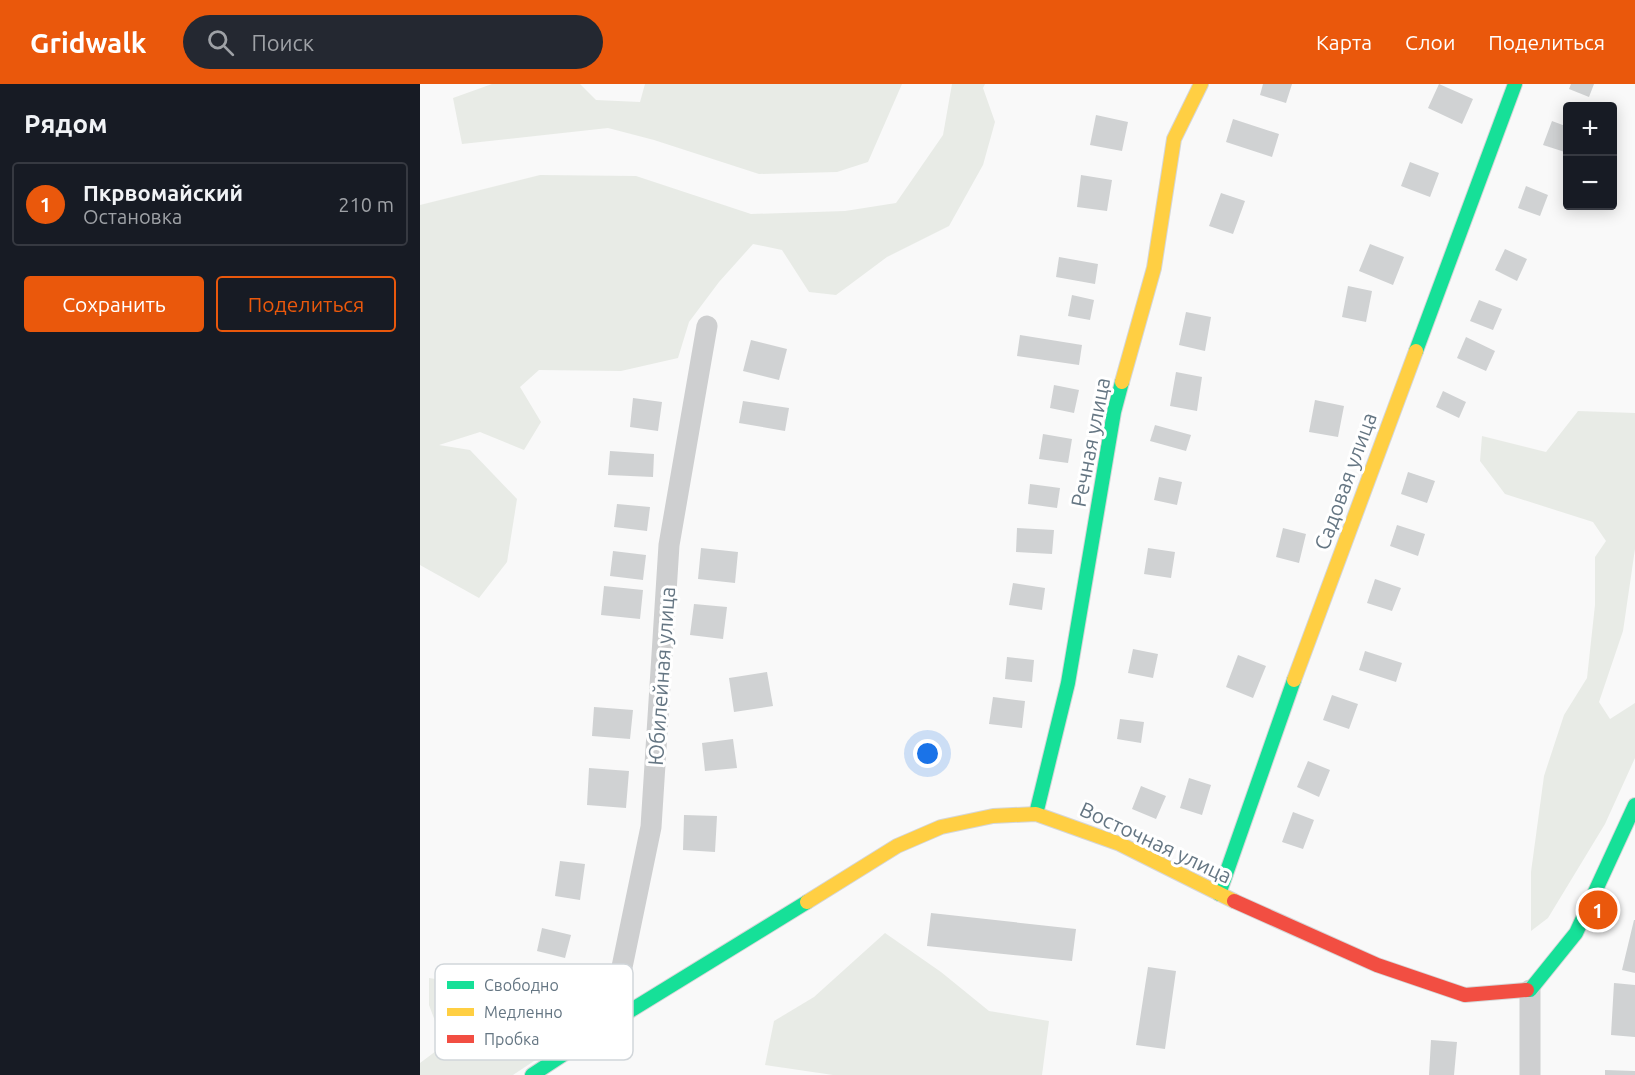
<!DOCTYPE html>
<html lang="ru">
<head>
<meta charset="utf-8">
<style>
  body { margin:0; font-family:Ubuntu,sans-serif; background:#242831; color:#f1f3f6 }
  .controls { position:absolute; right:18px; top:18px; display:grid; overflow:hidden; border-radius:6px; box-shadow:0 3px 15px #0003 }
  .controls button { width:54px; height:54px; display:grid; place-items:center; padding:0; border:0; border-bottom:2px solid #363941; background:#171b24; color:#f1f3f6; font:30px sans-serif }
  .you { position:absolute; left:508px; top:670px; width:21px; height:21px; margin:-15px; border:4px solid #fff; border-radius:50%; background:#1a73e8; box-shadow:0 0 0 9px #1a73e833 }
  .badge { display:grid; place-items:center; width:39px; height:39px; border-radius:50%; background:#ea580c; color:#fff; font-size:20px; font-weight:700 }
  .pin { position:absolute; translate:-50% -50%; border:3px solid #fff; box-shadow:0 2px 6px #0006 }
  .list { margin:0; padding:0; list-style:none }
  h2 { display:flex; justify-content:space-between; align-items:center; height:78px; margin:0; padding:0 24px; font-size:26px }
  h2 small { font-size:20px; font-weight:400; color:#9ea1a6 }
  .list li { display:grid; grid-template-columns:39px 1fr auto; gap:18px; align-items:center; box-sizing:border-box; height:84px; margin:0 12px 12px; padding:0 12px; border:2px solid #363941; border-radius:6px }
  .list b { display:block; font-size:22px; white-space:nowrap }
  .list p { margin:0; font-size:20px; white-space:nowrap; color:#9ea1a6 }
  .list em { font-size:20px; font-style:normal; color:#9ea1a6 }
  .actions { display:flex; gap:12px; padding:18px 24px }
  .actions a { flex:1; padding:14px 0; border:2px solid #ea580c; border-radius:6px; text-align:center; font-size:21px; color:#ea580c }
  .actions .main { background:#ea580c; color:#fff }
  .icon { flex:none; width:33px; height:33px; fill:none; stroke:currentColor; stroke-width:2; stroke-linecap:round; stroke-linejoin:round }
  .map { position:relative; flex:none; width:1215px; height:991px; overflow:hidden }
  header { display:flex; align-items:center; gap:36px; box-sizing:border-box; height:84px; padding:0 30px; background:#ea580c; color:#fff }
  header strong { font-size:28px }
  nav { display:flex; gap:33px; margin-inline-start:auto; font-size:21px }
  .search { width:420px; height:54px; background:#242831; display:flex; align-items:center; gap:15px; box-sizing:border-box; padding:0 21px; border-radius:33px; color:#9ea1a6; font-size:22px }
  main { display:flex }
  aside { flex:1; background:#171b24 }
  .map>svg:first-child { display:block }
  .green { fill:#e8ebe6 }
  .building { fill:#d0d2d3 }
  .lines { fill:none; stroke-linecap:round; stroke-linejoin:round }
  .fast-casing { stroke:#d5d6d7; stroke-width:16 }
  .slow-casing { stroke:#d5d6d7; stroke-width:16 }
  .jam-casing { stroke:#d5d6d7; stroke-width:16 }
  .street { stroke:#cecfd0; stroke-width:21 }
  .fast { stroke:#16e098; stroke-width:14 }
  .slow { stroke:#ffcf43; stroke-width:14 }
  .jam { stroke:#f24e42; stroke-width:14 }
  .labels { text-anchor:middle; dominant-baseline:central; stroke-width:6; stroke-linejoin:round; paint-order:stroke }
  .street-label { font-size:21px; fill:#657683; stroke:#fff }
  .key { fill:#fff; stroke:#d1d6da; stroke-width:1.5 }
  .key-label { font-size:16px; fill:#657683 }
</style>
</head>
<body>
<header>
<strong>Gridwalk</strong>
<div class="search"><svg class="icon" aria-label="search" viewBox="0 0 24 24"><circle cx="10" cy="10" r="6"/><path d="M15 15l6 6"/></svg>Поиск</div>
<nav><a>Карта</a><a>Слои</a><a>Поделиться</a></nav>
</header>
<main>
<aside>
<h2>Рядом<small></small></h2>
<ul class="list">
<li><span class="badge">1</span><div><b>Пкрвомайский</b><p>Остановка</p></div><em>210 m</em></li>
</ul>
<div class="actions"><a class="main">Сохранить</a><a>Поделиться</a></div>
</aside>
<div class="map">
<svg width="1215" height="991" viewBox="0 0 1215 991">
  <rect width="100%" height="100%" fill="#f9f9f9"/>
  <!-- green -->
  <path class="green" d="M72 0H160L176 16 220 18 225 0H482L448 78 417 88 339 90 234 56 188 44 42 60 33 14Z
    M532 0H565L563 4 575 38 563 81 529 142 467 173 416 211 389 208 362 166 333 160 299 198 269 238 258 274 201 287 119 286 100 303 121 338 104 366 60 348 19 361 50 366 97 415 87 478 59 514 0 481V121L120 91 216 92 331 130 425 127 476 119 523 51Z
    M1158 327 1215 329V465L1203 547 1179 618 1190 635 1215 619V674L1185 740 1128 834 1111 847V788L1124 692 1144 631 1167 594 1175 521V473L1186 457 1173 438 1085 410 1060 377 1062 352 1126 368Z
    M465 849 521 888 569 927 629 937 622 991H413L345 981 354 937 394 913Z
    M9 894 81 905 170 922 174 937 93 991H0V979L24 961 9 921Z"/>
  <!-- building -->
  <path class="building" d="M843 0H872L866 19 840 11Z
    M1019 0 1053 15 1042 40 1008 24Z
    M1151 0H1174L1169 13 1149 5Z
    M676 31 708 38 702 67 670 61Z
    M813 35 859 50 852 73 806 58Z
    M1132 37 1148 43V69L1123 61Z
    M990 78 1019 89 1010 113 981 102Z
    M661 91 692 96 687 127 657 123Z
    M1106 102 1128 111 1120 132 1098 124Z
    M801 109 825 117 813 150 789 142Z
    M950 160 984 173 973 201 939 187Z
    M1085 165 1107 175 1097 197 1075 186Z
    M639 173 678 180 675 200 636 193Z
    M928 202 952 207 946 238 922 233Z
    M652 211 674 216 670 236 648 232Z
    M1059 216 1082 225 1073 246 1050 237Z
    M766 228 791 233 785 267 759 261Z
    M600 251 662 261 659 281 597 272Z
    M1046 253 1075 267 1066 287 1037 274Z
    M331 256 367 265 359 296 323 287Z
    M756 288 782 293 777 327 750 322Z
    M634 301 659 306 654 329 630 324Z
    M1023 307 1046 318 1039 334 1016 323Z
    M213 314 242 318 238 347 210 343Z
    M895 316 924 322 918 353 889 348Z
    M323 317 369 324 365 347 319 339Z
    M735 341 771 351 766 367 730 357Z
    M623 350 652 355 648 379 619 375Z
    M190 367 234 370 233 393 188 391Z
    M988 388 1015 397 1007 419 981 410Z
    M739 393 762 398 757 421 734 416Z
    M610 400 640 404 637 424 608 420Z
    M197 420 230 423 227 447 194 443Z
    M977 441 1005 450 998 472 970 462Z
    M597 444 634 446 632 470 596 468Z
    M863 444 886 450 879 479 856 473Z
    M281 464 318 468 315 499 278 495Z
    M728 464 755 468 751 494 724 490Z
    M193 467 226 471 223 496 190 492Z
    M955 495 981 504 972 527 947 519Z
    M593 499 625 504 622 526 589 521Z
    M184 502 223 506 220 535 181 531Z
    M274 520 307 523 303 555 270 551Z
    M713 565 738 570 733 594 708 589Z
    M945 567 982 579 976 598 939 586Z
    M818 571 846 582 833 614 806 603Z
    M587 573 614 576 612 598 585 595Z
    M347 588 353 622 314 628 309 594Z
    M912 611 938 620 929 645 903 636Z
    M573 613 605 617 602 644 569 640Z
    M174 623 213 626 210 655 172 652Z
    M700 635 724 638 721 659 697 655Z
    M313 655 317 684 285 687 282 659Z
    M888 677 910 686 899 713 877 703Z
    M169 684 209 687 206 724 167 721Z
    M769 694 791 701 782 731 760 724Z
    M721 702 746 712 736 735 712 725Z
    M873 728 894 736 883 765 862 758Z
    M264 731 297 732 295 768 263 766Z
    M140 777 165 780 160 816 135 812Z
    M511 829 656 845 652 877 507 862Z
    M1214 836H1215V889L1202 886Z
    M122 844 151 851 145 874 117 867Z
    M728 883 756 887 745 965 716 961Z
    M1194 899 1215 901V953L1191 951Z
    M1011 956 1037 958 1034 991H1009Z
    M1185 986 1215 987V991H1185Z"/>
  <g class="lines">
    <defs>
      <path id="fast" d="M996 267 1095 0
        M616 730 648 599 694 328 702 298
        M799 810 874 596
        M1107 906H1110L1156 849 1215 721
        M112 991 213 925 387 818"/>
      <path id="slow" d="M702 298 734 184 754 55 781 0
        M874 596 996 267
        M387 818 477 762 521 743 573 732 616 730 700 760 814 817"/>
      <path id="jam" d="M814 817 957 881 1045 911 1107 906"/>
    </defs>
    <!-- fast casing -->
    <use href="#fast" class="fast-casing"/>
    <!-- slow casing -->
    <use href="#slow" class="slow-casing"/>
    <!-- jam casing -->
    <use href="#jam" class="jam-casing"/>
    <!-- street -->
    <path class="street" d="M1110 906V991
      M190 941 231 743 249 461 287 242"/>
    <!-- fast -->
    <use href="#fast" class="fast"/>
    <!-- slow -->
    <use href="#slow" class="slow"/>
    <!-- jam -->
    <use href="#jam" class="jam"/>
  </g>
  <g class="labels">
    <!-- street labels -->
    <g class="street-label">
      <text transform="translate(670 358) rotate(-79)">Речная улица</text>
      <text transform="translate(925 397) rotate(-70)">Садовая улица</text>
      <text transform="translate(241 592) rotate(-86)">Юбилейная улица</text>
      <text transform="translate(736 758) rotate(25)">Восточная улица</text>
    </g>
  </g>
  <!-- legend -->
  <rect x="15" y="880" width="198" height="96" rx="9" class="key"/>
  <rect x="27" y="897" width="27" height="8" fill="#16e098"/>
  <rect x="27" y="924" width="27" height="8" fill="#ffcf43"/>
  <rect x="27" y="951" width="27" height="8" fill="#f24e42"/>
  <g class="key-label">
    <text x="64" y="907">Свободно</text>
    <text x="64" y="934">Медленно</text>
    <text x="64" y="961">Пробка</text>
  </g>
</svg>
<div class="controls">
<button>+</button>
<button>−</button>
</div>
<div class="you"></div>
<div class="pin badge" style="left:1178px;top:826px">1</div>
</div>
</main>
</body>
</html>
